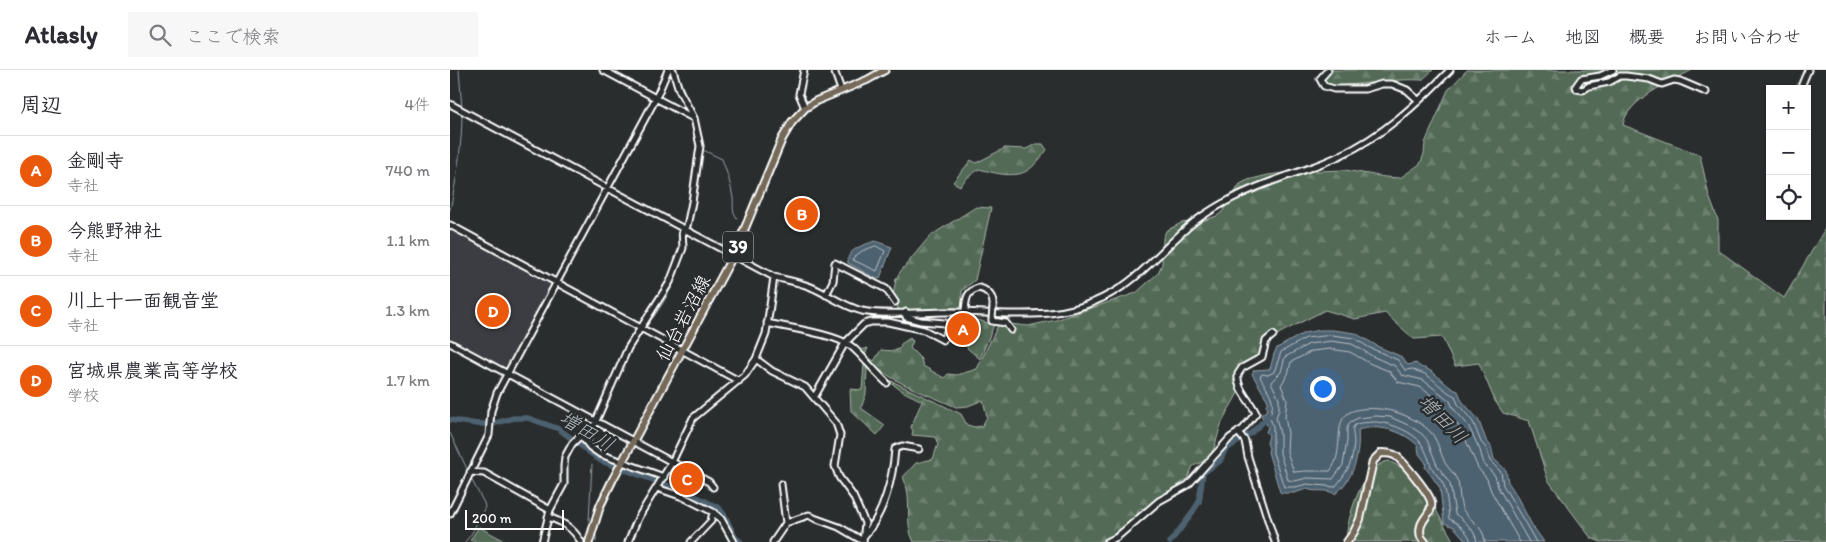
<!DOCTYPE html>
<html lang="ja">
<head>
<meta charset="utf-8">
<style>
  body { margin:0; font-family:Itim,"Klee One",sans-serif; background:#f7f7f7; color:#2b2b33 }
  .controls { position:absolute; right:15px; top:15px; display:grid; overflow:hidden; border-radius:0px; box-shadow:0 1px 4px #0004 }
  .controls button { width:45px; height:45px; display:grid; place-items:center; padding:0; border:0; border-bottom:1px solid #e1e1e2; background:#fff; color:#2b2b33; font:25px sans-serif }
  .scale { position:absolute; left:15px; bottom:12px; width:99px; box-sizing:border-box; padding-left:5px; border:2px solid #fff; border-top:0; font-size:14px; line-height:18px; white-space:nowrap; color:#fff; -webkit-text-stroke:4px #2a2d2e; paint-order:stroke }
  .you { position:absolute; left:872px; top:318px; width:18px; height:18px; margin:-12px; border:4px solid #fff; border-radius:50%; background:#1a73e8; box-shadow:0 0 0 8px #1a73e833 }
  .badge { display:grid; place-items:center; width:32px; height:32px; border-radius:50%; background:#ea580c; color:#fff; font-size:16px; font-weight:700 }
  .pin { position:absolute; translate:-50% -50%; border:2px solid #fff; box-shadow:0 1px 5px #0006 }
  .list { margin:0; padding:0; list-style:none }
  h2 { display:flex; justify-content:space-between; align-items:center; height:65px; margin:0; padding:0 20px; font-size:21px }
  h2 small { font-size:16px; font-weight:400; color:#7c7c81 }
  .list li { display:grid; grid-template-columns:32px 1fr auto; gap:15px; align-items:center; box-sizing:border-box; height:70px; padding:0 20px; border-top:1px solid #e1e1e2 }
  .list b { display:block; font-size:19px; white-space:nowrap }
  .list p { margin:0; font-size:16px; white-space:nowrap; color:#7c7c81 }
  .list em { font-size:16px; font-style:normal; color:#7c7c81 }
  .icon { flex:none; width:28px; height:28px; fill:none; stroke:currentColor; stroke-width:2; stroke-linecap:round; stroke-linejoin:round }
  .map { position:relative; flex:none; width:1376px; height:472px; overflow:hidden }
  header { display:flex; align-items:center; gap:30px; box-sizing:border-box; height:70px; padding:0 25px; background:#fff; border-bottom:1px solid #e1e1e2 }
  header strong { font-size:24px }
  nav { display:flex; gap:28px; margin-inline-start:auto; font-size:18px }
  .search { width:350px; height:45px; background:#f7f7f7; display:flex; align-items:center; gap:12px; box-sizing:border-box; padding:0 18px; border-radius:0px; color:#7c7c81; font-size:19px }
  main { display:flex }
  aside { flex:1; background:#fff }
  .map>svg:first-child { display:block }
  .built { fill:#3b3d43 }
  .grass { fill:url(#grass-tufts); stroke:#a8b4aa }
  .forest { fill:url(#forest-firs); stroke:#a8b4aa }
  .cemetery { fill:url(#cemetery-stones); stroke:#a8b4aa }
  .water { fill:#4e6271; stroke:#95a1aa }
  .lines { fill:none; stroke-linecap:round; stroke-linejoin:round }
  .shore { stroke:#b8c0c6; stroke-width:1 }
  .stream { stroke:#95a1aa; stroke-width:1 }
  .river { stroke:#4e6271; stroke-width:5.5 }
  .minor-casing { stroke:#fff; stroke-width:9 }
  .major-casing { stroke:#fff; stroke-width:10 }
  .minor { stroke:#2a2d2e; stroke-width:5 }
  .major { stroke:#746a5a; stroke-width:6 }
  .minor-bridge-casing { stroke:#fff; stroke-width:9; stroke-linecap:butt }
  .minor-bridge { stroke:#2a2d2e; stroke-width:5 }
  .labels { text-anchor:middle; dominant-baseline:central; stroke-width:5; stroke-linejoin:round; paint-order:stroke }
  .shield { fill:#2a2d2e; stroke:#bfc0c0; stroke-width:1 }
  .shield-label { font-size:18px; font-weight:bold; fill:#fff }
  .street-label { font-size:19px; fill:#fff; stroke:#2a2d2e }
  .water-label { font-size:20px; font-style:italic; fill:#afb8bf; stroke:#2a2d2e }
</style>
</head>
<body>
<header>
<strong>Atlasly</strong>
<div class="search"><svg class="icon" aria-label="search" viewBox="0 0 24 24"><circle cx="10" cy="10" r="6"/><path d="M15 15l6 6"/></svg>ここで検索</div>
<nav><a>ホーム</a><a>地図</a><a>概要</a><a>お問い合わせ</a></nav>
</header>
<main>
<aside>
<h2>周辺<small>4件</small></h2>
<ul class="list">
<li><span class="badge">A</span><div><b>金剛寺</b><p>寺社</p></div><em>740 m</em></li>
<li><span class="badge">B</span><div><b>今熊野神社</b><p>寺社</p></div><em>1.1 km</em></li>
<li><span class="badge">C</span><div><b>川上十一面観音堂</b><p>寺社</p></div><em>1.3 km</em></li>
<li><span class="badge">D</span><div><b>宮城県農業高等学校</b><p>学校</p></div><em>1.7 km</em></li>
</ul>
</aside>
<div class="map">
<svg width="1376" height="472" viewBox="0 0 1376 472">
  <defs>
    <pattern id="grass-tufts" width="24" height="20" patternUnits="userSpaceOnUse" patternTransform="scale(1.25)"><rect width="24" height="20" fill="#526a56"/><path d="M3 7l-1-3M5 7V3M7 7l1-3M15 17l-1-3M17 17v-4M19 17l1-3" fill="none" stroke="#6c806f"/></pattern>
    <pattern id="forest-firs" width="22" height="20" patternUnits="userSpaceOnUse" patternTransform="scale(1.25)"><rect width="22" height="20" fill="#526a56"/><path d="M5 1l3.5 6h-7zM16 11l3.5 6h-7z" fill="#6c806f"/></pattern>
    <pattern id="cemetery-stones" width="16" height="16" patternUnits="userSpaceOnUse" patternTransform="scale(1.25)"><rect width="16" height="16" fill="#526a56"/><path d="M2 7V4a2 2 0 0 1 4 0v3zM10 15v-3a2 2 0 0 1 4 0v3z" fill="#6c806f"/></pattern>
  </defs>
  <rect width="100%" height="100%" fill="#2a2d2e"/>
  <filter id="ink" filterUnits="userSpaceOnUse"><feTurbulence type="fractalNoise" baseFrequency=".02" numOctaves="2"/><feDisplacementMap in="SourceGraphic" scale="10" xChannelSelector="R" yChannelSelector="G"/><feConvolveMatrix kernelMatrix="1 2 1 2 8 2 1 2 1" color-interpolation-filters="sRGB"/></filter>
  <g filter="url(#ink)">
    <!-- built -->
    <path class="built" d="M0 157 102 213 55 299 0 270Z"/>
    <!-- grass -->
    <path class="grass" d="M29 457 57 472H24L20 470Z"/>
    <!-- forest -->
    <path class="forest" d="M881 0H983L972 10C940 8 909 16 877 16L872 9Z
      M1017 0H1242C1221 12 1177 29 1173 55L1250 85 1259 126 1268 150V180L1334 228 1376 157V472H1151L1141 468 1098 410 1079 351 1053 343 1045 331 1029 293 1005 296 992 267 964 269 935 243 905 249 875 240 830 263 822 269 812 287 783 310 788 323C783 333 775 344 771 355 764 375 766 388 743 396L737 409 696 438 689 439 686 448 658 469 651 472H464C453 452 464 429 453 407L466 393 483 389 488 374 485 367 462 365 463 361 461 357 472 331 452 321 433 307 511 344 517 355 525 357 532 356 537 347 533 330 518 336 506 337C468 320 438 312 408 281L418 278 415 285 424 291 431 280 444 281 450 278 451 274 460 268 463 271 460 278 471 289 473 296 494 308 498 304 507 305 527 299 549 253 578 256 606 250 686 223 708 203 712 194 713 168 716 161 731 153 755 150 767 146 772 142 790 114 798 110 818 105 841 102 895 100 935 107 950 108 970 94 974 84 975 73 998 20Z
      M586 74H593L597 80C592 86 587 93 581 98 567 110 545 103 529 99L517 108 510 116 503 112 521 90 526 93 555 78 576 79Z
      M526 137 541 138 525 210 512 221V237L448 241 447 232 443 226 446 209 450 202 480 166Z
      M414 294 417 296 416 324 411 338 435 355 427 365 401 341 400 319 412 320Z
      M939 391 954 399 971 414 979 424 987 442 1004 472H896C896 450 913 393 939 391Z"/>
    <!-- cemetery -->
    <path class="cemetery" d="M525 249 544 255 530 289 517 278Z"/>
    <!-- water -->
    <path class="water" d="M425 171 442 177 430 208 427 209 398 193C396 179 414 175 425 171Z
      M870 260H883L905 263 929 277 950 286 958 295 966 293C973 300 972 296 979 300 989 305 997 318 1008 321L1012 331 1028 349 1036 370 1041 376 1044 389 1056 400 1058 412 1064 421 1082 455 1094 472H1017L1004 457 994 453 990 418 975 397 976 393 969 384 968 376C953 360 928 354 908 360 910 383 905 408 885 424 875 418 866 423 857 419L844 423H832L830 422 818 382 819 378 817 373 819 365 816 362 818 357 811 345 818 339 816 335 818 331 802 304 804 300 820 299 824 284 827 278 854 263Z"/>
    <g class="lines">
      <!-- shore -->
      <path class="shore" d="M426 176 435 181 427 201 403 190 404 187 412 181Z
        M1021 472C1019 462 1007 452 999 449 998 440 997 419 992 412 989 407 983 401 981 396 979 389 975 378 970 372 962 361 936 351 922 352 917 353 907 352 904 356 901 360 904 367 904 372 903 392 898 401 885 417L857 414 845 417H834L823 383V356L819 346C828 331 817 320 810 307L812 304 818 305 824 302 831 282 856 268 882 265 904 268 918 277 948 290 955 300 963 299C968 303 974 302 978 306 987 312 995 322 1005 326L1008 334 1023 352 1031 372 1036 378 1040 391 1051 402 1053 415 1086 472
        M1027 472C1026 461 1014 450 1005 444L1000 414 987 395 977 370 972 364 958 355 940 347 926 346 908 348 900 352 897 358V371L893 395 883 409 857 408 845 411 838 410 830 383V364L826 347 829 340V329L821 312 831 302 835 287 859 274 881 271 902 274 924 287 945 296 952 305 973 310 990 323 1000 331 1003 338 1018 355 1030 380 1034 394 1045 406 1048 417 1079 472
        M1035 472C1034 454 1017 450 1012 438 1009 430 1010 420 1008 412 1005 404 999 399 995 393 991 384 988 373 983 365 973 351 946 340 930 339 920 338 904 338 897 344 883 355 895 382 880 401H855L844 402 837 382 838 363 835 347 837 330 831 315 838 304 841 292 862 281 880 279 900 282 921 294 939 301 948 312 970 317 985 328 993 336 998 343 1011 359 1028 398 1037 409 1041 421 1070 472"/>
      <!-- stream -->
      <path class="stream" d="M9 0 12 38
        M226 1 242 39
        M248 56 253 75 250 94
        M253 80 272 89C277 102 281 115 283 128 284 137 281 139 287 148
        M0 140C7 107 12 76 12 42
        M195 258C217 231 228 208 236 175
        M177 287 180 280
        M0 363 18 401
        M142 368 144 362
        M144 390 145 387
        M139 451 142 394
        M15 472 22 463 35 437 34 433 20 407
        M146 472V466"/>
      <!-- river -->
      <path class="river" d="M0 350 28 354H42L64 348H78L109 359 151 391 241 424 269 438 275 446 285 467 291 472
        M720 472 738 449 749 432 753 403 770 391 775 380 801 363 819 346"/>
      <defs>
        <path id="minor" d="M153 0 243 48
          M223 0 229 20 244 48 250 76 242 132 237 156 234 160
          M354 0 349 24 355 38
          M384 0 391 20
          M878 0 870 9 874 16 884 19H915L932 14H942L957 20 969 31
          M1163 0 1150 6 1131 9 1126 16 1127 19 1133 20 1139 16 1159 12 1170 6H1176L1199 9 1212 14 1224 10 1230 11 1256 22
          M1350 19 1358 0
          M0 34 324 207C336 210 349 212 361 217 378 224 393 236 412 241 433 246 473 242 496 242 559 241 609 256 667 220 696 202 717 174 744 152 756 143 769 135 783 128 817 110 855 102 889 86 933 66 967 34 1000 0
          M0 155 289 311
          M376 225 383 211 385 193 436 219 445 232
          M515 241C516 230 516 221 529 218 538 220 544 227 543 237
          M542 249V251L556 253 561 260
          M317 253C339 258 385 264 401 276 414 287 424 301 437 313
          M0 273 222 392 259 412 263 417
          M306 289 322 301 355 317 386 353 390 365 385 396 389 407 403 426 415 453 413 472
          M365 326 395 273 414 254 421 252H438L474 260 493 270 498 259 495 253 471 251 456 247V242
          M788 362 795 371 798 387 825 472
          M132 367 140 377 150 384 214 407
          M20 402 34 403 100 440
          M331 414 336 453
          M207 418 233 427 263 442 261 451 241 472
          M263 442 271 449 284 472
          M0 444 39 365 41 341 47 323 206 28 218 0
          M98 447C113 452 123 458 131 472
          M414 466C434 445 443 407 445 379L452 376 469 379
          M92 472 100 440 114 414V396L115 387 122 374 129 367H139L178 278 220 212 233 178 232 159
          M178 472 188 448 222 392 243 348 295 305 306 289 316 264 324 207
          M323 472 336 453 359 445 364 448 389 457 413 471
          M657 472 667 467 709 431 738 415 780 368 793 359 806 343C800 330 786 319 788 304L792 298 812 287 816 271 823 265"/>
        <path id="major" d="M139 472 150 436 163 409 285 182 332 69 342 52 355 38 366 31 417 10 435 0
          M897 472 904 462 910 449 923 391 931 383C936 383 942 383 946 386 953 391 980 424 981 432 984 445 966 449 971 467L975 472"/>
      </defs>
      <!-- minor casing -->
      <use href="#minor" class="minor-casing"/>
      <!-- major casing -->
      <use href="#major" class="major-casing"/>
      <!-- minor -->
      <use href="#minor" class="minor"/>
      <!-- major -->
      <use href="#major" class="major"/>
      <defs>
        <path id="minor-bridge" d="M542 249 543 237"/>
      </defs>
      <!-- minor-bridge casing -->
      <use href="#minor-bridge" class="minor-bridge-casing"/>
      <!-- minor-bridge -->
      <use href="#minor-bridge" class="minor-bridge"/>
    </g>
  </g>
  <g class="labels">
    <!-- shield labels -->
    <rect class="shield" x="273" y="161.5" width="30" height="31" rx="4"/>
    <g class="shield-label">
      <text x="288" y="177">39</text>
    </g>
    <!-- street labels -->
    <g class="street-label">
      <text transform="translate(233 248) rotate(-62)">仙台岩沼線</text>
    </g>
    <!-- water labels -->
    <g class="water-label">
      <text transform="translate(993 349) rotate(46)">増田川</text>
      <text transform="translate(137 361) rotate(31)">増田川</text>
    </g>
  </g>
</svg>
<div class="controls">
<button>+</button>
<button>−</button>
<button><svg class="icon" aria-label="locate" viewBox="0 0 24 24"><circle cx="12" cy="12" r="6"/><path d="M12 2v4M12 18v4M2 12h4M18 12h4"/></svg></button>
</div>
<div class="scale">200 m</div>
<div class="you"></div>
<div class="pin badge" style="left:513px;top:259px">A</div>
<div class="pin badge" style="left:352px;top:144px">B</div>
<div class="pin badge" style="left:237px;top:409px">C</div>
<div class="pin badge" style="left:43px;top:241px">D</div>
</div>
</main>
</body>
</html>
